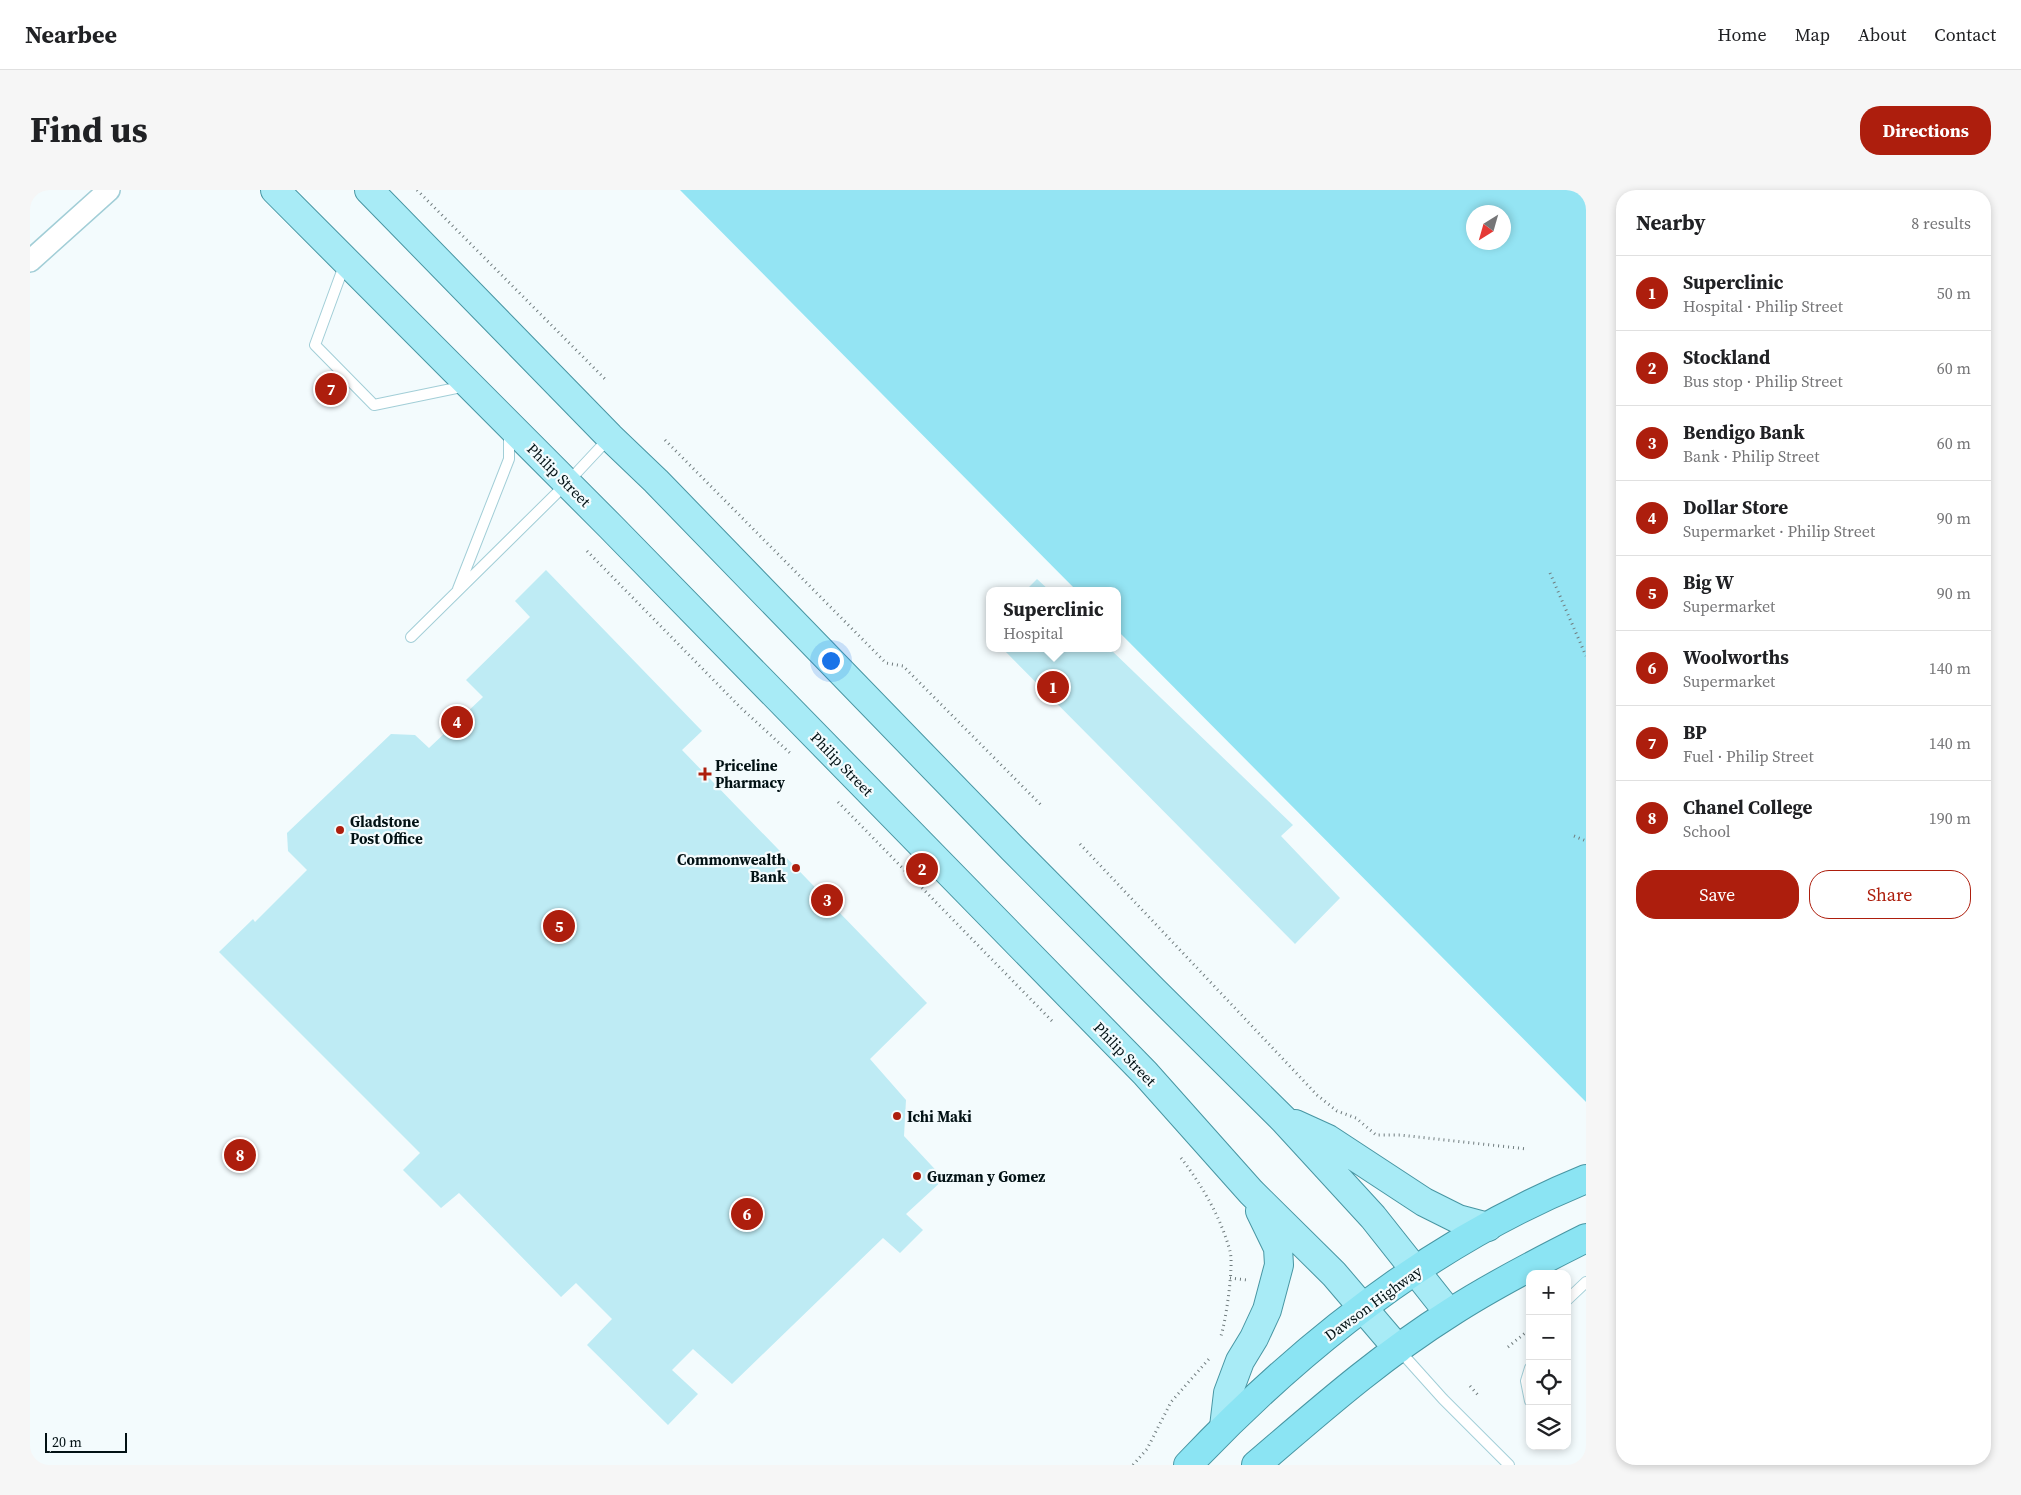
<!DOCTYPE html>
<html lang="en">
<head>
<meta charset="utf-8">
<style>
  body { margin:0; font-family:"Source Serif 4",serif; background:#f6f6f6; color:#202124 }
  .controls { position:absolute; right:15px; bottom:15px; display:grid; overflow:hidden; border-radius:10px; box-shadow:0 2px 8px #0003 }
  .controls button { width:45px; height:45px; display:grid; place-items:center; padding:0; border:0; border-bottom:1px solid #e0e0e0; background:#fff; color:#202124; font:25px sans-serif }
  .compass { position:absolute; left:1436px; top:15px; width:45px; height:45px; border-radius:50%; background:#fff; box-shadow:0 2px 8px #0003; rotate:217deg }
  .scale { position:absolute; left:15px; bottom:12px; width:82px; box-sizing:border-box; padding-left:5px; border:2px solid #021114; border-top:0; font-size:14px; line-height:18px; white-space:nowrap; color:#021114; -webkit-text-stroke:4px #f3fbfd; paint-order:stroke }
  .you { position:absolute; left:800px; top:470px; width:18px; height:18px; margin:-12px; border:4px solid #fff; border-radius:50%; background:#1a73e8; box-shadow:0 0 0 8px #1a73e833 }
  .badge { display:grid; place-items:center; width:32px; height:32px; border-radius:50%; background:#ad1e0d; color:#fff; font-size:16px; font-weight:700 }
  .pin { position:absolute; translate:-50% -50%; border:2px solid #fff; box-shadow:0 1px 5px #0006 }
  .popup { position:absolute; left:956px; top:397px; width:135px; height:65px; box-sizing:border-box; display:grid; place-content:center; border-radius:10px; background:#fff; filter:drop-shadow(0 1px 4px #0005); font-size:16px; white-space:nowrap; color:#757577 }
  .popup b { font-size:19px; color:#202124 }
  .popup::after { content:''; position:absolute; left:50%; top:100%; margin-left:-10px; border:10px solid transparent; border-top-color:#fff }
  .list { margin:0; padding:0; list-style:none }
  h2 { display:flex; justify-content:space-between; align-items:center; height:65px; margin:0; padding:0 20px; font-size:21px }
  h2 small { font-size:16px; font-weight:400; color:#757577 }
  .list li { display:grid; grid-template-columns:32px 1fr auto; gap:15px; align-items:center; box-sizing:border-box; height:75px; padding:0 20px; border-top:1px solid #e0e0e0 }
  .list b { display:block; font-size:19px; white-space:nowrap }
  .list p { margin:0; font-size:16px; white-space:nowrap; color:#757577 }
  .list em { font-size:16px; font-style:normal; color:#757577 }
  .actions { display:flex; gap:10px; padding:15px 20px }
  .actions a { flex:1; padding:11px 0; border:1px solid #ad1e0d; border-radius:20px; text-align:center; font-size:18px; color:#ad1e0d }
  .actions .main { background:#ad1e0d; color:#fff }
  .icon { flex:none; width:28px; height:28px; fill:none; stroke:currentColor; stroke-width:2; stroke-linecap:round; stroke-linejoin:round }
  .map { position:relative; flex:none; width:1556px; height:1275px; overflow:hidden; border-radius:20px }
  header { display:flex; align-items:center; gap:30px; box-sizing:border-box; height:70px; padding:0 25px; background:#fff; border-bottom:1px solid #e0e0e0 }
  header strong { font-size:24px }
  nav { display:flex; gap:28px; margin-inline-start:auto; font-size:18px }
  .intro { display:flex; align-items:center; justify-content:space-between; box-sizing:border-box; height:120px; padding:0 30px }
  h1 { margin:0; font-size:35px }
  .button { padding:12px 22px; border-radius:20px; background:#ad1e0d; color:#fff; font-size:18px; font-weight:700 }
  main { display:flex; gap:30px; padding:0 30px }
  aside { flex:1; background:#fff; border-radius:20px; box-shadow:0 2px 8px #0003 }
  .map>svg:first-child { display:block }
  .green { fill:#94e4f3; fill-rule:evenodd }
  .building { fill:#beebf4 }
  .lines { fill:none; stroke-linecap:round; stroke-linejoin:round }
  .service-casing { stroke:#a2ced7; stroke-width:12 }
  .minor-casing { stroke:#a2ced7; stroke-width:24 }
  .primary-casing { stroke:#4896a3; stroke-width:30 }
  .trunk-casing { stroke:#4896a3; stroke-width:30 }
  .path { stroke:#707c7e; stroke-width:3; stroke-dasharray:1 4; stroke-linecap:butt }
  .service { stroke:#fff; stroke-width:10 }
  .minor { stroke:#fff; stroke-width:21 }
  .primary { stroke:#a8ebf6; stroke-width:28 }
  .trunk { stroke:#8be4f3; stroke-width:28 }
  .poi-dot { fill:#ad1e0d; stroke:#f3fbfd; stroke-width:2 }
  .labels { text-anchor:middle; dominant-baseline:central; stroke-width:4.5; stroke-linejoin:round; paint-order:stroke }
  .street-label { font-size:15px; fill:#021114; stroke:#f3fbfd }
  .poi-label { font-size:15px; font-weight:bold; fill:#021114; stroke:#f3fbfd; text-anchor:start }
</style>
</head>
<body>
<header>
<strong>Nearbee</strong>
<nav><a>Home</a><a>Map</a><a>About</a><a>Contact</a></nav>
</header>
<div class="intro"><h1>Find us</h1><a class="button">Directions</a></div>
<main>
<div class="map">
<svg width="1556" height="1275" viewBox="0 0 1556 1275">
  <rect width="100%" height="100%" fill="#f3fbfd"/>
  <!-- green -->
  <path class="green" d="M650 0H1556V912L1087 440V401H1047ZM1444 22H1474V52H1444Z"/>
  <!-- building -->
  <path class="building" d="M516 380 672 541 652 560 897 813 840 869 876 910 874 946 914 989 876 1024 893 1040 870 1063 853 1048 702 1194 663 1159 642 1180 668 1204 638 1235 557 1155 582 1129 546 1093 531 1107 429 1003 411 1018 373 980 390 963 189 762 223 729 225 732 277 680 258 661 257 643 361 544 385 545 399 558 453 507 436 490 500 427 485 411Z
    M1007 389 1020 401H995Z
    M972 458H1079L1263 635 1251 646 1310 708 1265 754Z"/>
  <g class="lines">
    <defs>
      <path id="service" d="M315 73 285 155 344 215 436 196
        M428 399 479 269V241
        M381 447 537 293 580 247
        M1537 1110 1556 1092
        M1369 1160 1413 1209 1479 1275
        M1500 1178 1496 1191 1500 1211"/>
      <path id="minor" d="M0 71 79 0"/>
      <path id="primary" d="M245 0 581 337 1115 883 1221 1002 1304 1084 1368 1159
        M339 0 580 247 626 291 983 659 1124 801 1254 930 1343 1027 1419 1123
        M1265 934 1298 949 1394 1012 1428 1029 1458 1037
        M1194 1237 1198 1203 1210 1171 1224 1148 1237 1120 1249 1075 1248 1058 1230 1021"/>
      <path id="trunk" d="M1158 1275C1270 1157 1403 1051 1556 989
        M1226 1275C1288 1222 1350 1167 1420 1123 1463 1095 1510 1071 1556 1048"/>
    </defs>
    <!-- service casing -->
    <use href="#service" class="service-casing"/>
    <!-- minor casing -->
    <use href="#minor" class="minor-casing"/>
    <!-- primary casing -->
    <use href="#primary" class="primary-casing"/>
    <!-- trunk casing -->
    <use href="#trunk" class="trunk-casing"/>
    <!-- path -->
    <path class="path" d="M387 0 577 191
      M635 250 856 473 873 476 1011 615
      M557 361 710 517 760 563
      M1520 383 1556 466
      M808 612 1022 831
      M1544 646 1556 651
      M1050 654 1287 905 1307 921 1326 928 1346 945H1370L1497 959
      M1151 968C1172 995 1191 1028 1200 1061 1204 1075 1196 1130 1191 1146
      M1200 1088 1217 1090
      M1478 1157 1500 1139
      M1440 1196 1448 1205
      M1103 1275 1117 1259 1141 1212 1179 1169"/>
    <!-- service -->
    <use href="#service" class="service"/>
    <!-- minor -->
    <use href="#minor" class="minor"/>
    <!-- primary -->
    <use href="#primary" class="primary"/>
    <!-- trunk -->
    <use href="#trunk" class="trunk"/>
  </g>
  <!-- markers -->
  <g class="poi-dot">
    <path d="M672.5 576.5h5v5h5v5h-5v5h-5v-5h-5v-5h5z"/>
    <circle cx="310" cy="640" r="5"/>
    <circle cx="766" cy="678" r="5"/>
    <circle cx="867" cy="926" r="5"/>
    <circle cx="887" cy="986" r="5"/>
  </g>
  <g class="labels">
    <!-- street labels -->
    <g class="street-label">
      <text transform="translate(529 285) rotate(45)">Philip Street</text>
      <text transform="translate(812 574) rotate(46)">Philip Street</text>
      <text transform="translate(1095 864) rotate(46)">Philip Street</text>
      <text transform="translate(1343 1113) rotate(-36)">Dawson Highway</text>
    </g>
    <!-- poi labels -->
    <g class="poi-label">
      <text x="685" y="575">Priceline<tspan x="685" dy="17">Pharmacy</tspan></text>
      <text x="320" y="631">Gladstone<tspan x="320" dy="17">Post Office</tspan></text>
      <text x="756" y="669" text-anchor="end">Commonwealth<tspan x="756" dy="17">Bank</tspan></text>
      <text x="877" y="926">Ichi Maki</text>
      <text x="897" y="986">Guzman y Gomez</text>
    </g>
  </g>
</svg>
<div class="controls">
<button>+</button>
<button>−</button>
<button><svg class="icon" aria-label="locate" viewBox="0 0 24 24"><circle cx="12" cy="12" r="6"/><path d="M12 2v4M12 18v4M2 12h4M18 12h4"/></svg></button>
<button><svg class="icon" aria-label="layers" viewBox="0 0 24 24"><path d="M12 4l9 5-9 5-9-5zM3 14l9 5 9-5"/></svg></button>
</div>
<svg class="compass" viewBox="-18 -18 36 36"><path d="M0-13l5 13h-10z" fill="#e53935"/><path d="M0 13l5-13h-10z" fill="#757577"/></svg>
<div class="scale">20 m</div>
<div class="you"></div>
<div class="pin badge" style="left:1023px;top:497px">1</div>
<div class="popup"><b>Superclinic</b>Hospital</div>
<div class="pin badge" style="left:892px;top:679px">2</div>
<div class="pin badge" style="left:797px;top:710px">3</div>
<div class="pin badge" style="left:427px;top:532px">4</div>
<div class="pin badge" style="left:529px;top:736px">5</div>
<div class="pin badge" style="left:717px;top:1024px">6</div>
<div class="pin badge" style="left:301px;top:199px">7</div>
<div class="pin badge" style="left:210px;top:965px">8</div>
</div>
<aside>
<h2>Nearby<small>8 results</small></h2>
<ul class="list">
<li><span class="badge">1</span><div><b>Superclinic</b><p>Hospital · Philip Street</p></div><em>50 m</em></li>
<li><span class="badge">2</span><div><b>Stockland</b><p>Bus stop · Philip Street</p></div><em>60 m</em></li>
<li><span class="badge">3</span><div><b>Bendigo Bank</b><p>Bank · Philip Street</p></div><em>60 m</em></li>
<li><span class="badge">4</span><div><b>Dollar Store</b><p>Supermarket · Philip Street</p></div><em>90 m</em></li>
<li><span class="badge">5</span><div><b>Big W</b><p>Supermarket</p></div><em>90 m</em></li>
<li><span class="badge">6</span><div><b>Woolworths</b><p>Supermarket</p></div><em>140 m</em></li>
<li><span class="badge">7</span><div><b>BP</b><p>Fuel · Philip Street</p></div><em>140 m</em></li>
<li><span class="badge">8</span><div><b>Chanel College</b><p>School</p></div><em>190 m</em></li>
</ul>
<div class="actions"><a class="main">Save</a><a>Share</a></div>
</aside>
</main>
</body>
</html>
